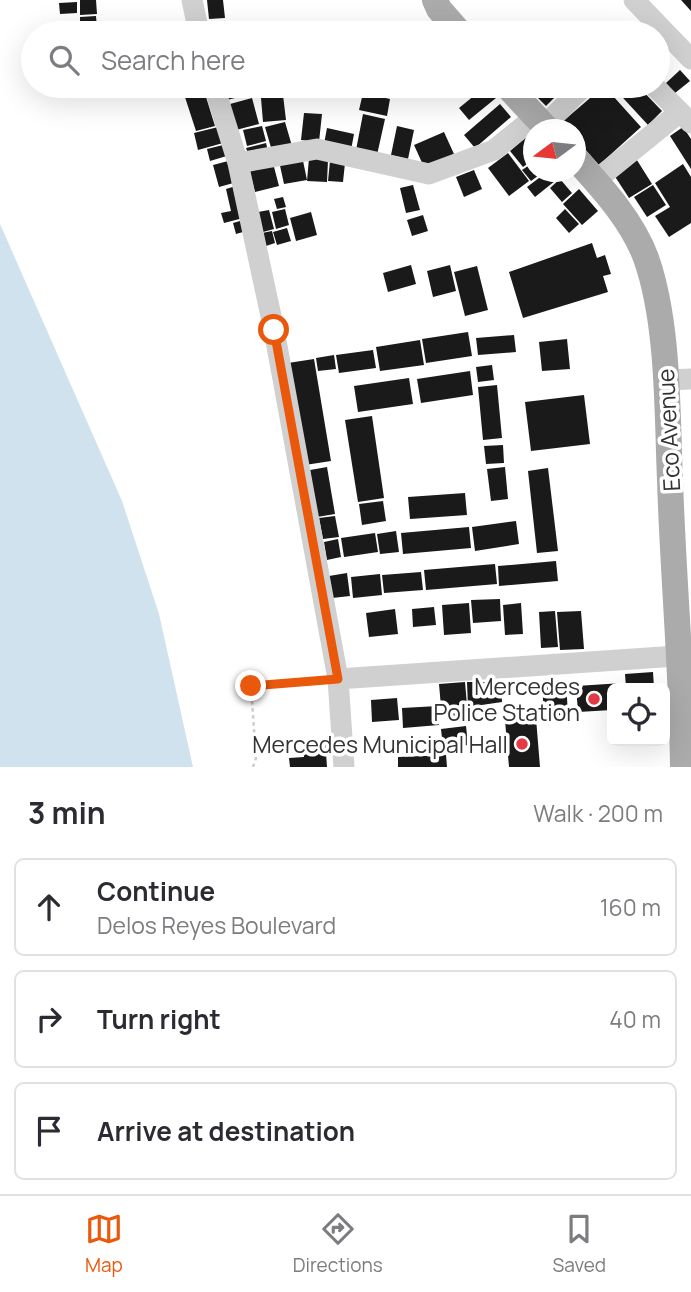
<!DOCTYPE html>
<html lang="en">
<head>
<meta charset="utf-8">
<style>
  body { margin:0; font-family:Manrope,sans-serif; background:#f7f7f7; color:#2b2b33 }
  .controls { position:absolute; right:21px; bottom:21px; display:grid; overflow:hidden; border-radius:10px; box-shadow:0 7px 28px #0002 }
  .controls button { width:63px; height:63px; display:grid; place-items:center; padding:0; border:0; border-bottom:2px solid #e1e1e2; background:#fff; color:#2b2b33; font:35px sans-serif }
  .compass { position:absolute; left:523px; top:119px; width:63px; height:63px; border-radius:50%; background:#fff; box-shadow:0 7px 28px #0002; rotate:255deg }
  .stop { position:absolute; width:21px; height:21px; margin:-16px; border:5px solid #ea580c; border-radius:50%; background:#fff }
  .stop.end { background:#ea580c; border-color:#fff; box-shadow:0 2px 7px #0008 }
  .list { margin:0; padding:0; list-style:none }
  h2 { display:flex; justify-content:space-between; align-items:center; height:91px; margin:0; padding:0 28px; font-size:30px }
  h2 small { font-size:23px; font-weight:400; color:#7c7c81 }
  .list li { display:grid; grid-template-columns:46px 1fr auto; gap:21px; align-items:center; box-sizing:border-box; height:98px; margin:0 14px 14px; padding:0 14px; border:2px solid #e1e1e2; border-radius:10px }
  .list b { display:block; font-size:26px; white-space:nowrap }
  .list p { margin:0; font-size:23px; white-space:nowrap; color:#7c7c81 }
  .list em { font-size:23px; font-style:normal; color:#7c7c81 }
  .icon { flex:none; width:38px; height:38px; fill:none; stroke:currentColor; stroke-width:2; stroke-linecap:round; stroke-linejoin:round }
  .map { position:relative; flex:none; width:691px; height:767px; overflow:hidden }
  .search { position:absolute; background:#fff; box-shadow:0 7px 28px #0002; left:21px; right:21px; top:21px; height:77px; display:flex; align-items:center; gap:18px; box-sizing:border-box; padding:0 24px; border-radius:38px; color:#7c7c81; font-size:26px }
  .sheet { height:427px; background:#fff }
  nav { display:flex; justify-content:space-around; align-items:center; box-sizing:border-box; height:98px; border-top:2px solid #e1e1e2; background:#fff; font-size:19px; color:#7c7c81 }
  nav a { display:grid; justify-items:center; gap:4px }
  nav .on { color:#ea580c }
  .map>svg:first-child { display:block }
  .water { fill:#cfe2ee }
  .building { fill:#1a1a1a }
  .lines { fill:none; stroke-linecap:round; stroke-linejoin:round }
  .path { stroke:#cdcdcd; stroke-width:2.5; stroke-dasharray:3.5 3.5; stroke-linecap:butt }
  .minor { stroke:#d0d0d0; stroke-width:21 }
  .major { stroke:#ababab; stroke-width:26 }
  .route { stroke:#ea580c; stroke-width:9 }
  .poi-dot { fill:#e63946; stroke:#fff; stroke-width:2.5 }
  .labels { text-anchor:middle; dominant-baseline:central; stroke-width:7; stroke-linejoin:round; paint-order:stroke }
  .street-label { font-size:23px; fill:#333; stroke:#fff }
  .poi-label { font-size:23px; fill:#333; stroke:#fff; text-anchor:end }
</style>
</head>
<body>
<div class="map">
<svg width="691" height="767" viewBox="0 0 691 767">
  <rect width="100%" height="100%" fill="#fff"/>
  <!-- water -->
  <path class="water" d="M0 224 122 501 159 614 193 767H0Z"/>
  <!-- building -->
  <path class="building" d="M80 0H96L97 14 80 15Z
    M207 0H223L225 18 209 19Z
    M681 0H691V11Z
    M77 2V13L60 14 59 3Z
    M96 16 97 28 80 29V17Z
    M551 21 564 33H539Z
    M372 25 390 29 389 33H370Z
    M658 49 669 61 658 71Z
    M680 70 690 81 675 93 666 83Z
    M209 86 212 95 206 97 215 126 196 131 183 91Z
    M224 86H240L243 96 227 100Z
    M360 86H393L391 95 359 89Z
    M486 86 496 98 469 120 459 108Z
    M526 86H566L546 106Z
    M604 86 641 127 599 165 576 139V130H567L561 123Z
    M638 86 662 111 648 125 613 87Z
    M363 93 390 99 387 116 359 110Z
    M283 95 286 120 263 122 261 98Z
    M252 98 259 124 236 130 230 104Z
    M500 104 511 117 475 148 464 135Z
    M304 113 322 114 319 142 301 140Z
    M363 114 385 119 377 155 356 150Z
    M285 122 292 146 272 151 265 127Z
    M262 126 266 141 247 146 243 130Z
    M397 126 414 130 408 159 391 155Z
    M218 127 223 143 198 150 194 133Z
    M683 127 691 139V169L670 136Z
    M327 128 354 134 351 150 324 144Z
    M444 132 454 154 424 167 414 145Z
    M529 135 534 141V159L523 167 510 151Z
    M266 143 268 151 249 156 246 148Z
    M227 144 230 155 210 161 207 149Z
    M508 153 529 181 509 196 488 168Z
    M302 156 307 180 284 184 279 161Z
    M635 157 652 184 629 198 612 172Z
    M309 158 328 160 327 182 307 181Z
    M232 160 237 182 219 187 213 165Z
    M330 161 345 163 343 182 328 181Z
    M534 162V172H543L531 181 522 170Z
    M273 163 279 186 255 192 249 169Z
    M683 164 691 177V223L669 237 655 216 670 207 655 183Z
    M474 170 482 189 464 197 456 177Z
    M547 172H556L560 177 535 197 527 187Z
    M560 179 572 193 562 202 550 188Z
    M239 185 247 217 224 223 221 213 231 211 226 189Z
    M413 185 420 210 406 213 400 188Z
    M653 185 666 205 647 217 634 197Z
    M579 189 598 211 582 225 563 204Z
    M283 197 286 207 277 209 274 199Z
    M285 209 289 225 276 229 272 212Z
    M565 209 579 224 569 233 556 218Z
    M269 210 274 229 263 232 258 212Z
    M311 212 317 235 296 241 290 218Z
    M423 215 428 231 412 236 407 220Z
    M247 219 250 230 236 234 233 223Z
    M287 228 291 241 277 245 273 232Z
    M272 231 275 243 266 246 262 233Z
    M592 243 597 258 605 255 611 274 603 276 608 292 523 318 509 272Z
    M411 265 416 284 388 292 383 273Z
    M450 265 456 291 433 297 427 271Z
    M477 266 488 310 465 316 454 272Z
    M468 332 472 356 426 363 422 339Z
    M514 335 516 352 478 355 476 338Z
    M567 339 570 369 542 371 539 342Z
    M420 340 424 365 380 371 376 347Z
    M373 350 376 368 339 373 336 355Z
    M334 355 336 369 318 371 316 358Z
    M314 359 331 461 305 465 288 363Z
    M492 365 494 380 478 382 476 367Z
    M470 371 473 395 421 403 417 379Z
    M409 378 413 404 358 412 354 386Z
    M497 385 502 438 483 440 478 387Z
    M584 395 590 444 531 451 525 402Z
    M372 416 384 498 358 502 345 420Z
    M503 445 504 463 486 464 484 446Z
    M327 467 335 514 317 517 310 470Z
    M505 467 508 499 491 501 487 469Z
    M548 468 558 551 537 553 528 471Z
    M465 493 467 515 410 519 408 497Z
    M383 501 386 521 362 525 359 504Z
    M335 516 339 537 323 539 319 518Z
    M516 521 519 544 475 551 472 527Z
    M469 527 471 548 403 554 401 533Z
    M396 531 399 552 380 554 377 534Z
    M375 533 378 552 344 557 341 538Z
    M338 539 341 557 327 560 324 542Z
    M556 561 558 581 499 586 498 566Z
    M495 564 497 584 426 590 424 570Z
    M421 572 423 590 384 593 382 575Z
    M347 573 350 596 332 598 329 576Z
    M380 574 382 595 353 598 351 577Z
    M500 599 501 621 473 623 471 600Z
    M469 603 471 633 444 635 442 605Z
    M521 603 523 634 505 635 503 605Z
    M434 607 436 625 413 627 412 609Z
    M395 609 398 634 369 637 366 613Z
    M555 611 558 647 541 648 539 612Z
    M581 611 584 649 560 650 557 612Z
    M653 672 654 688H626L625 674Z
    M566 681 568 715 544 716 542 683Z
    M465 682 467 705 441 707 439 684Z
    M467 682H501L502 702 468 707Z
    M623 683 624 688H612V710L578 712 576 686Z
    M397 698 399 720 372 722 371 700Z
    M438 706 439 725 403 728 402 708Z
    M453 711H462V720L453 721Z
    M536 718 540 767H509L505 720Z
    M466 726 468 745 443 748 441 729Z
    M325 739 327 767H290L289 758 304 757 303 740Z
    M446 755 447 767H398V757Z"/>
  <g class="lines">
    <!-- path -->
    <path class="path" d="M253 767 256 758 251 686 319 680"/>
    <!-- minor -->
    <path class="minor" d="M192 0 199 33
      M634 0 691 59
      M214 86 238 163 274 330 338 679 344 767
      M654 86 691 123
      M545 125 584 86
      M238 163 317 149 429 174 494 150 536 116
      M595 181 680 112
      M668 380 691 379
      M338 679 677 656 691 651"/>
    <!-- major -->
    <path class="major" d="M435 0 439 9 460 33
      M507 86 548 130
      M576 159C602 188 632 220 646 258 669 323 667 411 670 480 673 576 682 671 683 767"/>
  </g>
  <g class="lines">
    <!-- route -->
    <path class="route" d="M251 686 338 679 274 330"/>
  </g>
  <!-- markers -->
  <g class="poi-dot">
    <circle cx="594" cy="699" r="7"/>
    <circle cx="522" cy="744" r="7"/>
  </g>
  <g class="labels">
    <!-- street labels -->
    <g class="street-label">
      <text transform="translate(668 430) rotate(-93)">Eco Avenue</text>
    </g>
    <!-- poi labels -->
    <g class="poi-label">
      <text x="580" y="686">Mercedes<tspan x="580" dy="26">Police Station</tspan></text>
      <text x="508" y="744">Mercedes Municipal Hall</text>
    </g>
  </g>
</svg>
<div class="controls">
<button><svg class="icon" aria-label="locate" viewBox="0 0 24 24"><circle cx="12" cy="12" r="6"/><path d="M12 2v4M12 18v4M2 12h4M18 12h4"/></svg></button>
</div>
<svg class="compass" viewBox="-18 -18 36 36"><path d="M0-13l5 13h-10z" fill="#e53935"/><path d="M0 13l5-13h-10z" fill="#7c7c81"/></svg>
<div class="stop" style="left:274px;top:330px"></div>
<div class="stop end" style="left:251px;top:686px"></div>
<div class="search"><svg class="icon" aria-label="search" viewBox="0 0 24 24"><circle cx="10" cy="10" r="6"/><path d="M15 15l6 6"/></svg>Search here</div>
</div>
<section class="sheet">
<h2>3 min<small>Walk · 200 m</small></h2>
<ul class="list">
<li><svg class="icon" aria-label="ahead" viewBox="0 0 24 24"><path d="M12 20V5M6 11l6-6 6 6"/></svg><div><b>Continue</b><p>Delos Reyes Boulevard</p></div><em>160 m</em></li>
<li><svg class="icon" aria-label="right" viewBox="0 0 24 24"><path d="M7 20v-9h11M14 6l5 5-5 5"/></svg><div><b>Turn right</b></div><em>40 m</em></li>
<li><svg class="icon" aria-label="arrive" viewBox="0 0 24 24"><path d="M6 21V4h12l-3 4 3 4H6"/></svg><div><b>Arrive at destination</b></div></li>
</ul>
</section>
<nav>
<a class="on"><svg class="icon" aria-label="map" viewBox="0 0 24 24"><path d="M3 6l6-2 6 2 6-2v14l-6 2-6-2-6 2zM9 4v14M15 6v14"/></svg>Map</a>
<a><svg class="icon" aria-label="directions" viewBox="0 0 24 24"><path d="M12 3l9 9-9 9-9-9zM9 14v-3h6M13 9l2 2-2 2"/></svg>Directions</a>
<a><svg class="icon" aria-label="saved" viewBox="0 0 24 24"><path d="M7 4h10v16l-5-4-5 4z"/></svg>Saved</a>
</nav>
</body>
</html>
